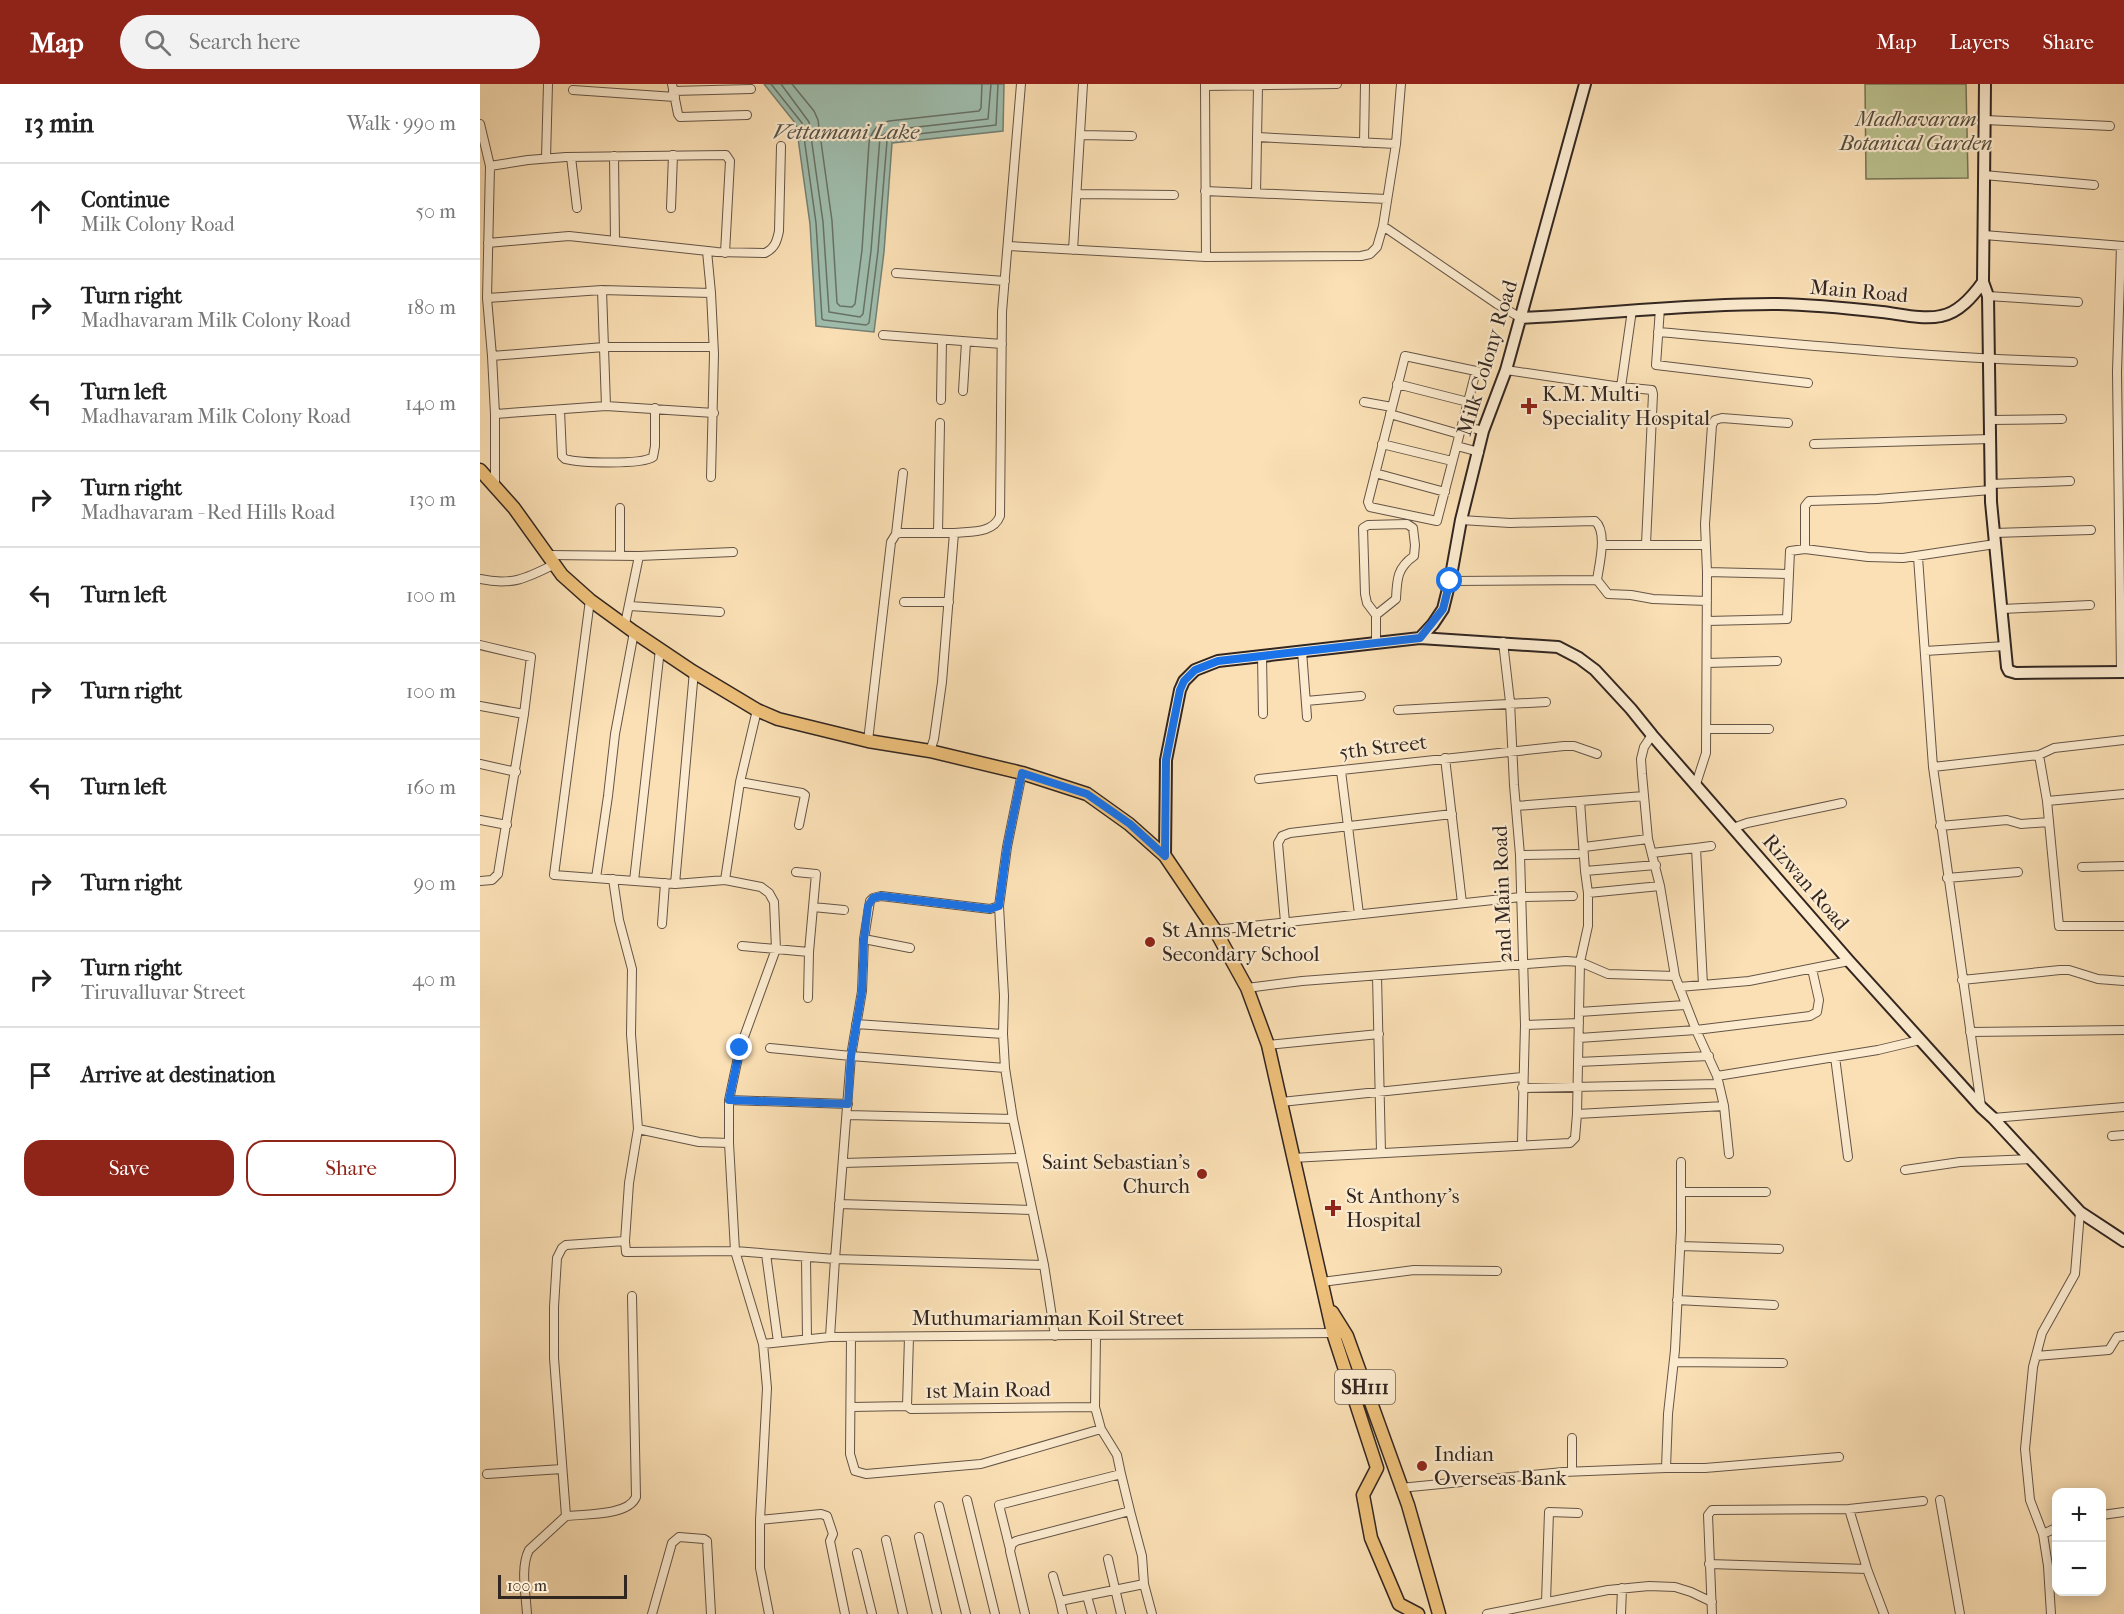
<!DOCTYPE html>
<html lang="en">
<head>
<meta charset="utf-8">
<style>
  body { margin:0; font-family:"IM FELL French Canon",serif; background:#f2f2f2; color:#222 }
  .controls { position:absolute; right:18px; bottom:18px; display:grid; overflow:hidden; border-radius:12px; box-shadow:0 3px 15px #0003 }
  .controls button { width:54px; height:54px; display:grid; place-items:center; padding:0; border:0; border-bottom:2px solid #e0e0e0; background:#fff; color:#222; font:30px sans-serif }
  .scale { position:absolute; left:18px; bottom:15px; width:129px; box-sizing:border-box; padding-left:6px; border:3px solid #322621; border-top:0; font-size:16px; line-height:21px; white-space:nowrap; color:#322621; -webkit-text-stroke:4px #fcebcf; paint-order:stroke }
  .stop { position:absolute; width:18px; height:18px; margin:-14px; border:4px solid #1a73e8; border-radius:50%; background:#fff }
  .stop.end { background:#1a73e8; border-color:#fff; box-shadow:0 2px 6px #0008 }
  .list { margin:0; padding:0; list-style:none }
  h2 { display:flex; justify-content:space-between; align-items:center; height:78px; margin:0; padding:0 24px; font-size:26px }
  h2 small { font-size:20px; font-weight:400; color:#767676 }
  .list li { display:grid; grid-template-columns:39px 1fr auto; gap:18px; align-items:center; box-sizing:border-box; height:96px; padding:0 24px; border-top:2px solid #e0e0e0 }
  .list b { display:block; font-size:22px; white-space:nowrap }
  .list p { margin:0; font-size:20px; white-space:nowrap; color:#767676 }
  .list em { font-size:20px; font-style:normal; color:#767676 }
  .actions { display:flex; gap:12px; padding:18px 24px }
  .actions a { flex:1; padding:14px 0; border:2px solid #8f2418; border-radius:18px; text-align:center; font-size:21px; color:#8f2418 }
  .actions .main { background:#8f2418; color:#fff }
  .icon { flex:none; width:33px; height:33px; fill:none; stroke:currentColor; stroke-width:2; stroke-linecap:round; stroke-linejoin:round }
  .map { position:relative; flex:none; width:1644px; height:1530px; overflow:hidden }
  header { display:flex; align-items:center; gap:36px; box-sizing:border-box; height:84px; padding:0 30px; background:#8f2418; color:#fff }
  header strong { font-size:28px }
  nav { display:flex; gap:33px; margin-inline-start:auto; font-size:21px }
  .search { width:420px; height:54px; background:#f2f2f2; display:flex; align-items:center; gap:15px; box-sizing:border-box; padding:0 21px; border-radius:33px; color:#767676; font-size:22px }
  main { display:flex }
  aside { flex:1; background:#fff }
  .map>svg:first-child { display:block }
  .green { fill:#bbc390; stroke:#767458; stroke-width:1.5 }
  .water { fill:#9fbdad; stroke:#738175; stroke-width:1.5 }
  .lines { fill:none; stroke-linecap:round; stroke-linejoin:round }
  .shore { stroke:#687267; stroke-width:1.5 }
  .street-casing { stroke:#645446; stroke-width:10 }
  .secondary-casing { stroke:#322621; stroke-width:14 }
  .primary-casing { stroke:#322621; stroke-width:15 }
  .street { stroke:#fcebcf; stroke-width:8 }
  .secondary { stroke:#fcebcf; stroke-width:10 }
  .primary { stroke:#eec07a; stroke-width:12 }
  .route { stroke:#1a73e8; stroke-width:8 }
  .poi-dot { fill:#8f2418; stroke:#fcebcf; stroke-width:2 }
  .labels { text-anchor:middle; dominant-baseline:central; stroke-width:4.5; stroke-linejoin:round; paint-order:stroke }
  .shield { fill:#fcebcf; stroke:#6f6155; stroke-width:1.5 }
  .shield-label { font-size:20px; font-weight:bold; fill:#322621 }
  .park-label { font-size:21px; font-style:italic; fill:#544d3d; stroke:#fcebcf }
  .street-label { font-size:21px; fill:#322621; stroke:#fcebcf }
  .poi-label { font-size:21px; fill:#322621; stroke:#fcebcf; text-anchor:start }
  .water-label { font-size:22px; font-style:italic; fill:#53534b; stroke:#fcebcf }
</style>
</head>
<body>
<header>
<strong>Map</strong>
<div class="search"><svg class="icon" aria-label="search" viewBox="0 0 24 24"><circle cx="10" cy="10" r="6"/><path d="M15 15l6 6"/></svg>Search here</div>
<nav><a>Map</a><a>Layers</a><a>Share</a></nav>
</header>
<main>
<aside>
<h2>13 min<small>Walk · 990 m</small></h2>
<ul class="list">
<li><svg class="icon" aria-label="ahead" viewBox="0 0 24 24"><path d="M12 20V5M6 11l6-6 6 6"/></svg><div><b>Continue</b><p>Milk Colony Road</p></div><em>50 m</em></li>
<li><svg class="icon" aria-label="right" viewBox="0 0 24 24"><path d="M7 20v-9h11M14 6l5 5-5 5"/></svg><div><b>Turn right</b><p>Madhavaram Milk Colony Road</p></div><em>180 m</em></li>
<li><svg class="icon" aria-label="left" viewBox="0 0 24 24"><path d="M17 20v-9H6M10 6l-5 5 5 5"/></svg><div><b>Turn left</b><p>Madhavaram Milk Colony Road</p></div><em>140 m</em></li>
<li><svg class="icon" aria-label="right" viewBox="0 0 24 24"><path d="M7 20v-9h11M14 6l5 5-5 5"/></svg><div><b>Turn right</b><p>Madhavaram - Red Hills Road</p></div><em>130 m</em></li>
<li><svg class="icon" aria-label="left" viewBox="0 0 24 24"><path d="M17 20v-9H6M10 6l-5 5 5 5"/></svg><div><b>Turn left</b></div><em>100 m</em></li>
<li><svg class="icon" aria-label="right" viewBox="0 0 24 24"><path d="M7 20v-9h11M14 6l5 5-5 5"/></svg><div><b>Turn right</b></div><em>100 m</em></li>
<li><svg class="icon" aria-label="left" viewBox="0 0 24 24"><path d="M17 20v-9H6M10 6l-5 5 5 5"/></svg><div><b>Turn left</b></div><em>160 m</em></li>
<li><svg class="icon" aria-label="right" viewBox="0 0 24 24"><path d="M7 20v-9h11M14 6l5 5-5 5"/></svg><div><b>Turn right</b></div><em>90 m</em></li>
<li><svg class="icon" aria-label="right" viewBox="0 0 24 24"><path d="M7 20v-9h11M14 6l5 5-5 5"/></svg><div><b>Turn right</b><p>Tiruvalluvar Street</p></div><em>40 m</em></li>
<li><svg class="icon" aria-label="arrive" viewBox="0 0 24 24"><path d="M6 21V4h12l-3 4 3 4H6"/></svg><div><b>Arrive at destination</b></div></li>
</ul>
<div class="actions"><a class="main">Save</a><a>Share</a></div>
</aside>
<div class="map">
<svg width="1644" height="1530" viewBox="0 0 1644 1530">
  <rect width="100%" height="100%" fill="#fbe0b5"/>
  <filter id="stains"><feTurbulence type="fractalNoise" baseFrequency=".00333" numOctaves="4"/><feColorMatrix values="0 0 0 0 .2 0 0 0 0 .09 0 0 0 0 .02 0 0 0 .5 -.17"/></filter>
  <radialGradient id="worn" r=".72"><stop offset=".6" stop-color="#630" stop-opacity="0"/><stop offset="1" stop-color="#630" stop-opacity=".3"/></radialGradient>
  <!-- green -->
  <path class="green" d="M1385 0H1486L1488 94 1386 95Z"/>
  <!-- water -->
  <path class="water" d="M284 0H524L523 47 412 59 404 168 394 248 336 242 330 140 316 40Z"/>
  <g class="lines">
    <!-- shore -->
    <path class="shore" d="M291 0 322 39 336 139 342 235 344 236 386 241 389 239 398 167 407 57 412 53 516 41 518 0
      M301 0 329 38 343 138 349 228 380 233 383 230 391 167 400 53 411 46 508 35 511 0
      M312 0 334 27 338 36 352 137 357 219 360 222 372 223 375 220 382 166 389 59C391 47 398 40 409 37L499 27 501 24 502 0"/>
    <defs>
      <path id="street" d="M192 0 198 30 200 33 267 31
        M725 0 726 173
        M725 2 857 0
        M93 6 195 13
        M193 7 271 5
        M1505 36 1630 42
        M0 40 10 82
        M600 51 652 52
        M777 53 916 60
        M884 59 885 0
        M134 72 135 156
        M91 73 97 124
        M66 74 68 0
        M1504 91 1614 101
        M725 107 907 115
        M776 109 778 2
        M597 110 694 111
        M191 124 193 71
        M903 142 1017 220 1041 234
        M1504 151 1643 162
        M8 159 89 152 237 168 285 169C295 164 297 157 299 147L301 62
        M528 162 726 173 881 172 890 170 897 163 903 142 916 60 921 0
        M1641 162 1637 288 1641 588
        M593 166 603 0
        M416 189 525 197
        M122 206 126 322
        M231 209 234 270 231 393
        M1508 212 1598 218
        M7 214 122 206 231 209 227 167
        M1180 224 1176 281 1328 299
        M1178 248C1316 260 1454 274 1593 278
        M403 251 522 260
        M12 272 7 214 10 82 48 76 86 73 246 71 250 77 245 169
        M925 272 996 287 957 437 890 423 888 418Z
        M1026 286 1141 303 1172 306 1173 310 1166 460
        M917 300 988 318
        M1141 303 1152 226
        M483 307 486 258
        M461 316 462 256
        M884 318 912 323
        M80 326 82 372 85 375C99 379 162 381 173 373L175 362V324
        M15 330 126 322 234 329
        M910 330 979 350
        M1510 336 1582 335
        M982 341 1003 347
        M902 360 972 377
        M1334 360 1510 355
        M977 362 999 368
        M895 389 965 408
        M1511 400 1590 397
        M15 402V330L12 272 124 263H233
        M1511 406 1397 415 1329 417 1325 422V465L1388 473 1423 474 1515 460
        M981 436 1030 439 1115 437C1128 448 1119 481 1117 496
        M458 449 460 339
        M1514 449 1611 446
        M416 450 423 389
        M1122 461H1225
        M69 471 159 472 145 540
        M140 472V424
        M159 472 253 468
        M1438 473 1453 683 1501 1022
        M1227 488 1308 490
        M0 495C32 502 47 494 75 480
        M970 497 1117 496 1128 510 1151 511 1173 515 1227 517
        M110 516 74 791 195 800 245 796 281 803 289 809 294 818 296 865 260 964 249 1016V1059L255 1167 283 1260 287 1304 280 1436V1484L289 1530
        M424 518H469
        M150 522 240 528
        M1522 525 1610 521
        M896 531 916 515C917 495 917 484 934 472L935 461 933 444 927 440 888 441 883 444 885 510 887 519 896 531V559
        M1227 537 1307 535 1310 467 1325 465
        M1023 558 1030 618 1034 701 1040 771 1045 941 1042 1060
        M0 561 51 573 44 630
        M822 567 827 633
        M1445 567 1525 562
        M782 572 783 630
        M1227 579 1297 577
        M826 617 881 612
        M0 622 44 630 18 790 12 796 0 797
        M277 626 260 698 322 709 325 711 319 741
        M918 626 1066 618
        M1226 645H1289
        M1172 651 1164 663 1161 675 1162 690 1168 755 1180 802
        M388 657 411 458 416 450 420 449H474
        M450 667 454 655 462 598 474 449C490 447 513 450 520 432L522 228 541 0
        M1559 671 1574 664 1644 656
        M965 674 982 819
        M0 680 36 688
        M1453 683 1559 671 1567 717 1644 710
        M861 687 879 830
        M779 695 1084 662H1094L1117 670
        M1216 700 1226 669 1227 488 1225 440 1232 341 1235 336 1242 334 1308 339
        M1100 717 1105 787 1108 809V842L1100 878 1097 1030 1244 1022
        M1567 717 1579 842H1644
        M1036 722 1164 712
        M0 736 27 741
        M1460 742 1527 736 1541 740 1569 738
        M1253 744 1267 739 1362 719
        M1104 763 1168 755
        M1216 764 1231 762
        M1172 769 1216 764 1223 901
        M1040 771 1097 770
        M1602 783 1644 782
        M1105 787 1176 781
        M316 788 336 790 333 823
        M116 794 128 712 135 650 154 548
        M1467 794 1538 788
        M133 795 139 836 152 885 151 950 158 1045 149 1099 145 1157 146 1168 255 1167 355 1175 350 1253
        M245 796 260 698
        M154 797 180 565
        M195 800 214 587
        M1108 809 1180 802 1195 892 1216 946 1237 992 1244 1022 1249 1070
        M519 822 524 912 523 950
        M805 838 798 759 802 752 810 749 972 730
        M182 840 185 799
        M735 846 1041 813 1093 812
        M262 862 329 868 328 914
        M430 864 384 855 390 817 393 814 401 812 510 825 519 822 527 763 542 689
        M329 868 333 823 364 826
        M897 892 901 1068
        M1482 896 1580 886H1589L1618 895 1644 897
        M1199 903 1269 897 1369 877
        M767 904 822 897 1086 877 1100 878 1128 890 1195 892
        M1099 928 1205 921
        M376 940 523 950 525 984
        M1045 941 1099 939
        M1490 948 1644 946
        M1099 954 1216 946 1330 932 1337 928 1339 916 1332 885
        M788 961 899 950
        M290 964 371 972 525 984 533 1035 564 1181 355 1175 371 972 382 907 384 855
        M1355 973 1368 1073
        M1098 978 1229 972
        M1237 992 1398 966 1440 956
        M1042 1004 1239 1000
        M249 1016 368 1020
        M801 1018 1042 993
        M367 1031 533 1035
        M1513 1034 1644 1023
        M158 1045 219 1058 249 1059
        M1632 1052 1644 1051
        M812 1074 1090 1059 1095 1054 1097 1030
        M363 1079 541 1074
        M1425 1086 1480 1078 1552 1075
        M1202 1108H1286
        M359 1120 552 1126
        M1200 1162 1299 1165
        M286 1170 298 1258
        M326 1173 327 1255
        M564 1181 575 1252
        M842 1198 934 1186 1017 1187
        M1197 1216 1294 1221
        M371 1253 370 1370 375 1387 386 1390 501 1380 621 1345 615 1323 616 1252
        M283 1260 350 1253 853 1249
        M1556 1272 1629 1266 1637 1253 1644 1252
        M1194 1278 1303 1279
        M427 1322 429 1253
        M372 1323 427 1322 431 1325 615 1323
        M621 1345 637 1371 641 1390
        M1092 1354V1387
        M1186 1384H1225L1359 1373
        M7 1390 82 1385
        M920 1404 1083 1388 1186 1384 1188 1330 1195 1266 1201 1147V1078
        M487 1416 515 1530
        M1460 1416 1480 1530
        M459 1422 486 1530
        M1622 1431 1644 1428
        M86 1432C105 1430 148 1432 156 1413L152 1212
        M280 1436 341 1430 347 1432 353 1450 350 1457 365 1530
        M1563 1450 1576 1444
        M439 1453 457 1530
        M406 1456 423 1530
        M530 1465 519 1421 641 1390 650 1427
        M377 1469 392 1530
        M628 1475 641 1530
        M1229 1480 1387 1485 1369 1425
        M1387 1485 1404 1530
        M573 1492 580 1517
        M607 1512 612 1530
        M1066 1518 1069 1428 1098 1429
        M47 1530C46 1510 40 1484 49 1466L86 1432 74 1274V1223L77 1174 82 1164 86 1161 145 1157
        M172 1530 192 1459 199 1453 224 1455 227 1457 231 1530
        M545 1530 530 1467 532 1460 536 1457 650 1427 662 1472 664 1500
        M583 1530 580 1517 664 1500 672 1530
        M1007 1530 1128 1506 1169 1502 1195 1503 1211 1508 1232 1518
        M1141 1530 1142 1504
        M1232 1530 1228 1431 1232 1426 1369 1425 1443 1417
        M1571 1530 1568 1482 1563 1450 1550 1416 1545 1365 1553 1283 1562 1249 1595 1190 1600 1128"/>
      <path id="secondary" d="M1503 198 1508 212 1511 418 1527 583 1529 587 1536 589 1644 588
        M1041 234C1124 230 1208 220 1292 220 1329 220 1366 224 1402 228 1420 230 1443 236 1461 232 1479 229 1493 212 1503 198L1505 0
        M940 554 953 540 963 525 970 497 981 436 1003 347 1026 286 1105 0
        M685 772 686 676 700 606 704 597 715 586 738 577 940 554 1078 563 1099 574 1115 586 1151 625 1172 651 1369 877 1501 1023 1513 1034 1600 1128 1644 1157"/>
      <path id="primary" d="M0 386 34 424 82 491 110 516 154 548 212 587 277 626 298 635 388 657 450 667 542 689 607 710 649 740 685 772 735 846 767 904 788 961 853 1249 897 1384 883 1411 891 1454 919 1520 938 1530
        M852 1228 867 1252 928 1421 959 1530"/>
    </defs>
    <!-- street casing -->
    <use href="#street" class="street-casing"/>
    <!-- secondary casing -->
    <use href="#secondary" class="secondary-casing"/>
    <!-- primary casing -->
    <use href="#primary" class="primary-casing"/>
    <!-- street -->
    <use href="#street" class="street"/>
    <!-- secondary -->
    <use href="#secondary" class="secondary"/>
    <!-- primary -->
    <use href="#primary" class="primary"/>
  </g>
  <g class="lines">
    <!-- route -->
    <path class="route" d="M260 964 249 1016 368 1020 371 972 382 907 384 855 388 822 393 814 401 812 510 825 519 822 527 763 542 689 607 710 650 740 685 772 686 676 700 606 704 597 715 586 738 577 940 554 963 525 970 497"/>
  </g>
  <!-- markers -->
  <g class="poi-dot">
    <path d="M1046 313h6v6h6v6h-6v6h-6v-6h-6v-6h6z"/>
    <circle cx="670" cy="858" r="6"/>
    <circle cx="722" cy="1090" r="6"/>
    <path d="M850 1115h6v6h6v6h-6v6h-6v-6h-6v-6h6z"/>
    <circle cx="942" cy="1382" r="6"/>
  </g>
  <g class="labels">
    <!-- shield labels -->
    <rect class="shield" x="855" y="1286" width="60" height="34" rx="4.5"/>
    <g class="shield-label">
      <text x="885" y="1303">SH111</text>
    </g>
    <!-- park labels -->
    <g class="park-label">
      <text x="1436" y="35">Madhavaram<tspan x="1436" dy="24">Botanical Garden</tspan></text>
    </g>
    <!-- street labels -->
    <g class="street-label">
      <text transform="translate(1379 207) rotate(5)">Main Road</text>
      <text transform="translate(1007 274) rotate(-73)">Milk Colony Road</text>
      <text transform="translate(903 663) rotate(-7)">5th Street</text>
      <text transform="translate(1326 798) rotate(49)">Rizwan Road</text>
      <text transform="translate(1022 810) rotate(-92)">2nd Main Road</text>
      <text x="568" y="1234">Muthumariamman Koil Street</text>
      <text transform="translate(508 1306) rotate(-1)">1st Main Road</text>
    </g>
    <!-- poi labels -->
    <g class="poi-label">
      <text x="1062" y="310">K.M. Multi<tspan x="1062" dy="24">Speciality Hospital</tspan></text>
      <text x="682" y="846">St Anns Metric<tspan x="682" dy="24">Secondary School</tspan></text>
      <text x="710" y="1078" text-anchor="end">Saint Sebastian's<tspan x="710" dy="24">Church</tspan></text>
      <text x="866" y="1112">St Anthony's<tspan x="866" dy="24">Hospital</tspan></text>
      <text x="954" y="1370">Indian<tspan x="954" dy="24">Overseas Bank</tspan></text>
    </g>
    <!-- water labels -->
    <g class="water-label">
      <text x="366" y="48">Vettamani Lake</text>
    </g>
  </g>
  <rect width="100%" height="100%" filter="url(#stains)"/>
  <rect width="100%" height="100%" fill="url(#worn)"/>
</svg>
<div class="controls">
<button>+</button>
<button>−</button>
</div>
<div class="scale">100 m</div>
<div class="stop" style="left:970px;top:497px"></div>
<div class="stop end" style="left:260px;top:964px"></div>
</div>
</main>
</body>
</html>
